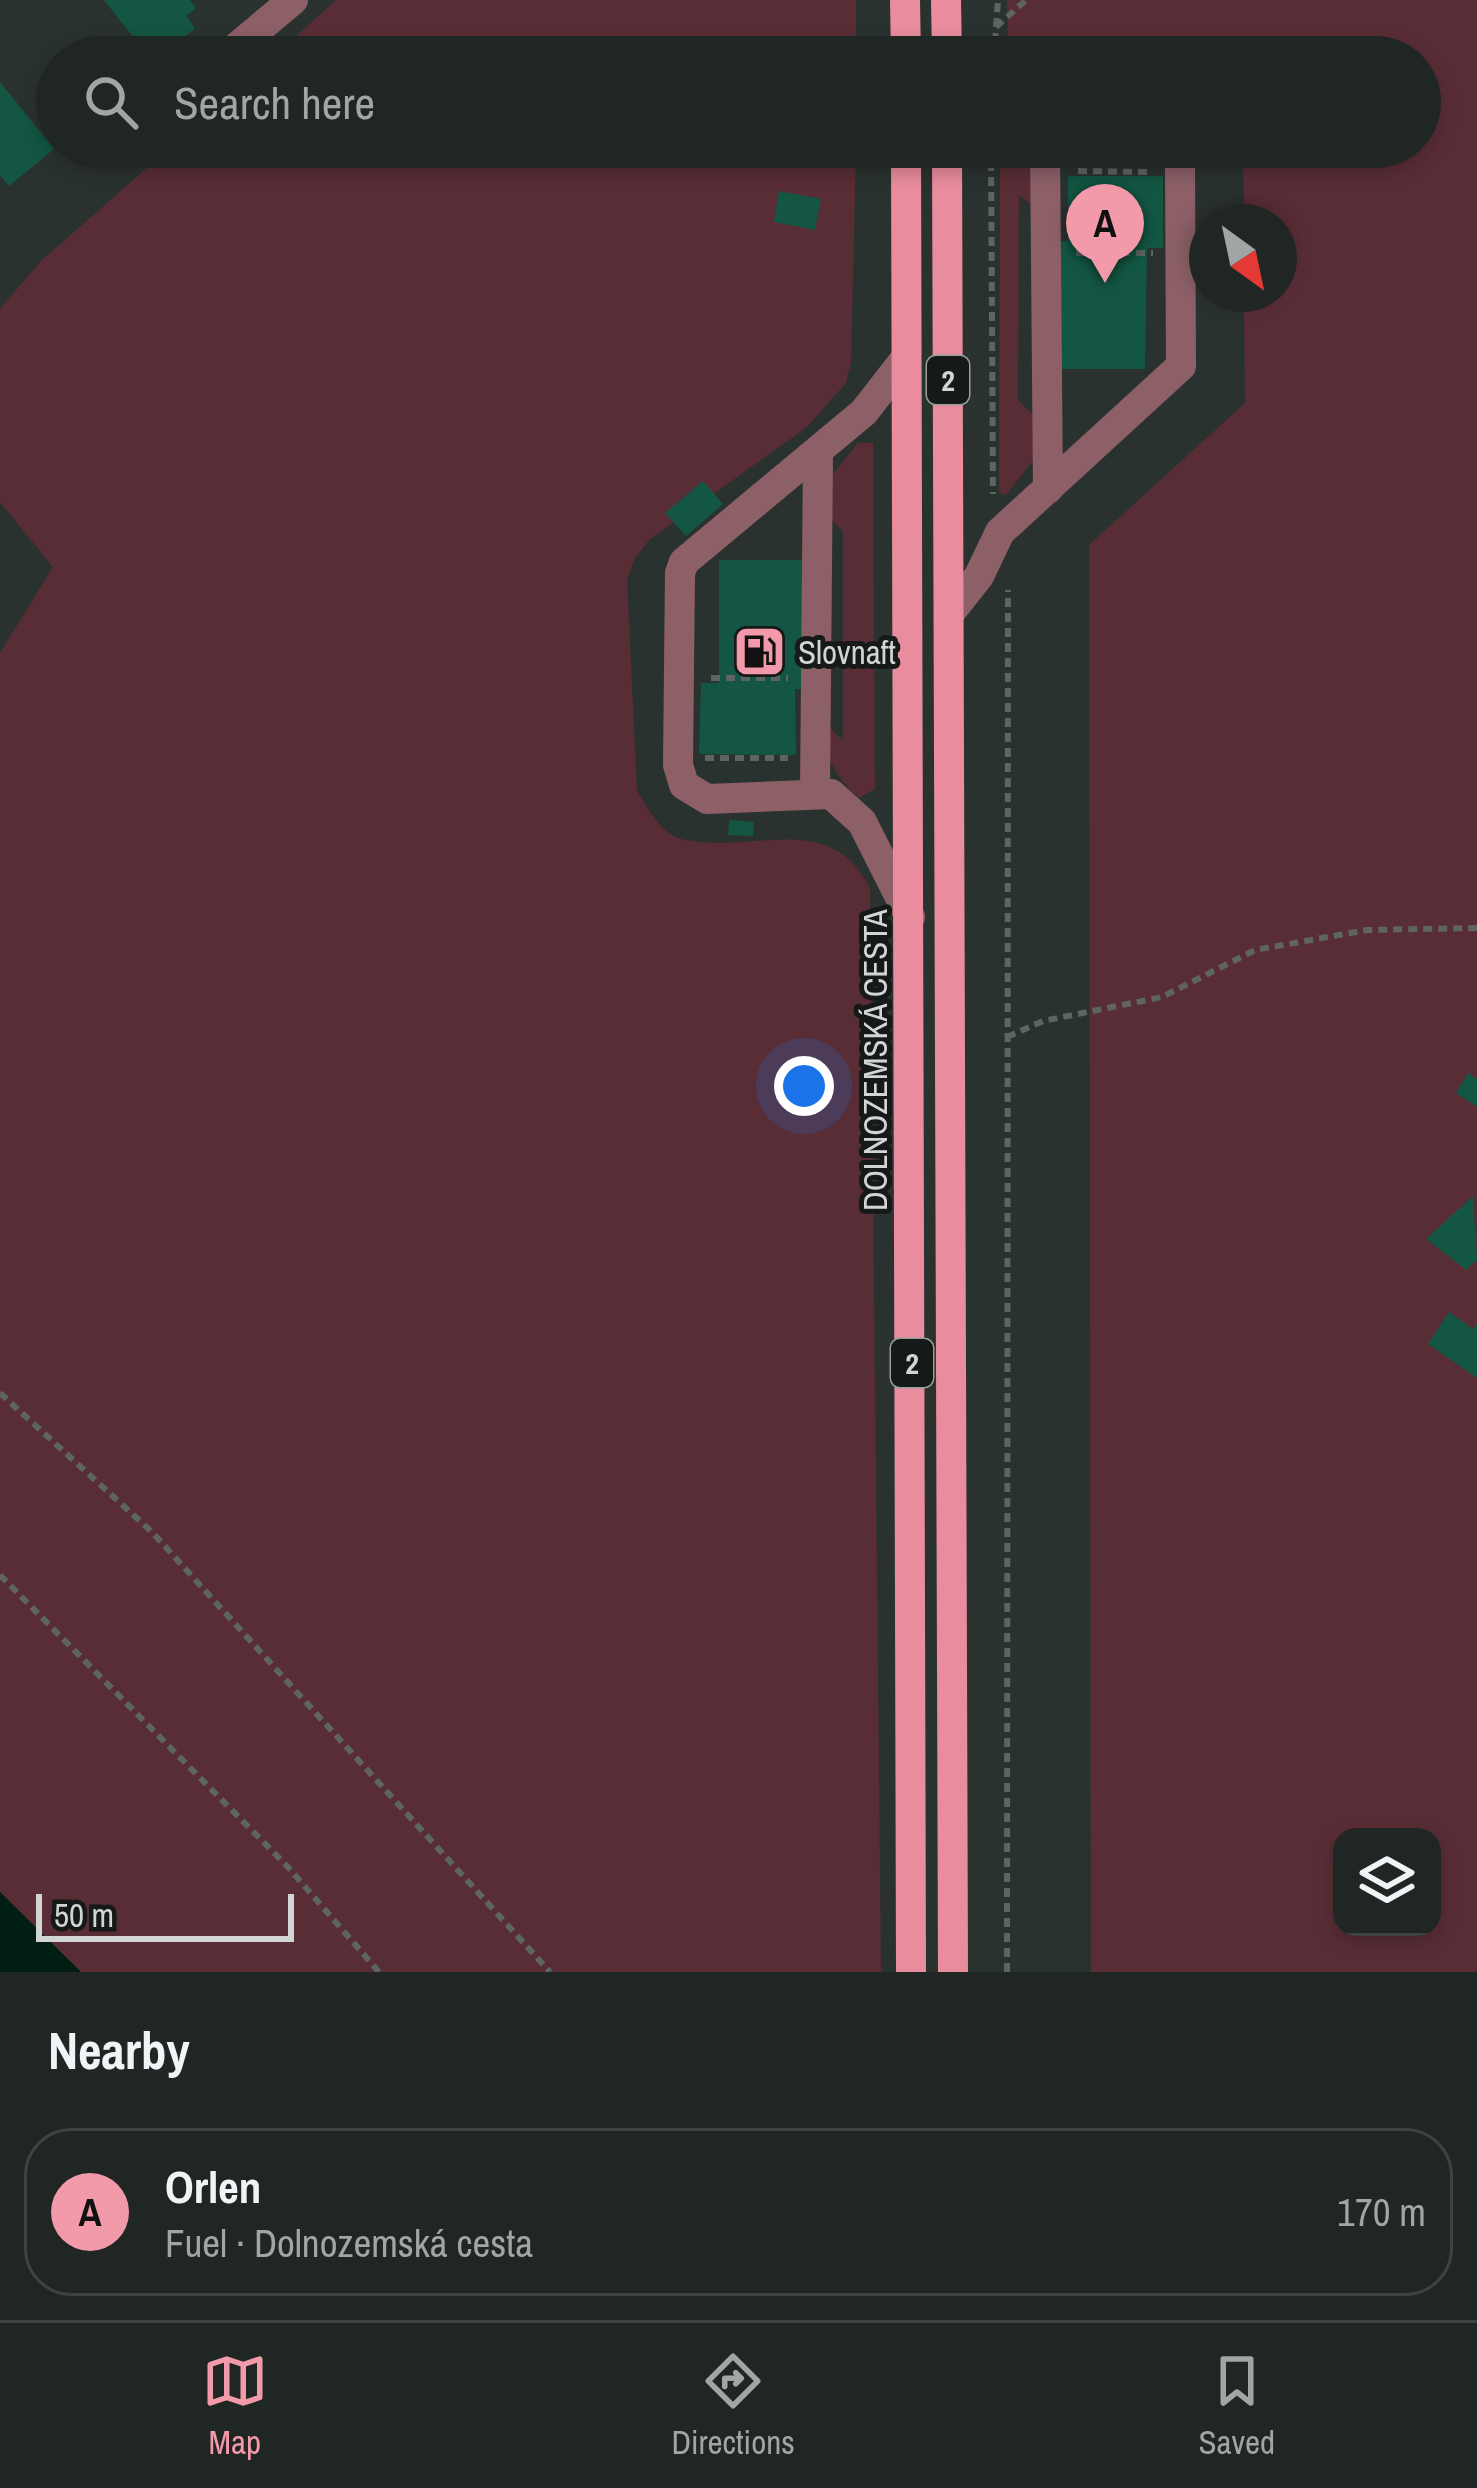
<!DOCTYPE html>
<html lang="en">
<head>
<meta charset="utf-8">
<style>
  body { margin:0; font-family:"Archivo Narrow",sans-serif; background:#282e2b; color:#f1f3f6 }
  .controls { position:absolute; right:36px; bottom:36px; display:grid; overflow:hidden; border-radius:24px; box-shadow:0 6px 18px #0003 }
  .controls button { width:108px; height:108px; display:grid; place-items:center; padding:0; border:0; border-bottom:3px solid #3d4341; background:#202623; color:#f1f3f6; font:60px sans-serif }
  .compass { position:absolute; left:1189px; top:204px; width:108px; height:108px; border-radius:50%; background:#202623; box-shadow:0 6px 18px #0003; rotate:147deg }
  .scale { position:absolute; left:36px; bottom:30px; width:258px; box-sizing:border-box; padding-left:12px; border:6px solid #d1d6d4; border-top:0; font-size:33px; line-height:42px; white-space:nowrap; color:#d1d6d4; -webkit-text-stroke:9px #151917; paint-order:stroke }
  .you { position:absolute; left:804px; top:1086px; width:42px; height:42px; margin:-30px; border:9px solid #fff; border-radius:50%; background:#1a73e8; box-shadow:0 0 0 18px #1a73e833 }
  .badge { display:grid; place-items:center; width:78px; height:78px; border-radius:50%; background:#f39aaa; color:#111; font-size:39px; font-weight:700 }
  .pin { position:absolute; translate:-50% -99px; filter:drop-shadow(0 3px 6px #0008) }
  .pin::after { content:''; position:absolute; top:63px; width:42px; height:36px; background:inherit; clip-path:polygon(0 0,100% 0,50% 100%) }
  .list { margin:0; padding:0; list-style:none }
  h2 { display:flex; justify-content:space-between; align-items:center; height:156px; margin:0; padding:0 48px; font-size:51px }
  h2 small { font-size:39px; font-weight:400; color:#a2a5a6 }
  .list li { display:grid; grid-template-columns:78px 1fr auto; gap:36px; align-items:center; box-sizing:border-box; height:168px; margin:0 24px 24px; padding:0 24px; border:3px solid #3d4341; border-radius:48px }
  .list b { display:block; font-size:45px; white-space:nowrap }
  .list p { margin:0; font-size:39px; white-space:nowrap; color:#a2a5a6 }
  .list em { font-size:39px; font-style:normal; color:#a2a5a6 }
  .icon { flex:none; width:66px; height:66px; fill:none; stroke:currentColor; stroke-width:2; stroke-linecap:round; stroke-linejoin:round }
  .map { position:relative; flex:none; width:1477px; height:1972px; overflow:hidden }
  .search { position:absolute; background:#202623; box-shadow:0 6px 18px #0003; left:36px; right:36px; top:36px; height:132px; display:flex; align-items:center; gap:30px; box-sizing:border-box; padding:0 42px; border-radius:66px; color:#a2a5a6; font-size:45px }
  .sheet { height:348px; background:#202623 }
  nav { display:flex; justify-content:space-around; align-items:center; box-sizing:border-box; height:168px; border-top:3px solid #3d4341; background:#202623; font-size:33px; color:#a2a5a6 }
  nav a { display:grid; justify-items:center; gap:6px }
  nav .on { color:#f39aaa }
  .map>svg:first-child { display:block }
  .green { fill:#592d36; fill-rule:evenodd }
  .water { fill:#001e14 }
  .building { fill:#135643 }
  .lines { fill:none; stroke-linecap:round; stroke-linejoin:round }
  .path { stroke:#5d6461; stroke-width:6; stroke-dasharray:9 6; stroke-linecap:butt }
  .minor { stroke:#8d6068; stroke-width:30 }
  .major { stroke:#e98d9e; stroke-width:30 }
  .labels { text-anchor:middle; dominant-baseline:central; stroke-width:10; stroke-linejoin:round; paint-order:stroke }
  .shield { fill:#151917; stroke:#999d9b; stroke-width:3 }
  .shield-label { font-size:30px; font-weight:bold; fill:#d1d6d4 }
  .poi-label { font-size:33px; fill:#d1d6d4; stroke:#151917; text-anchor:start }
  .street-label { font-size:33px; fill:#d1d6d4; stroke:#151917 }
</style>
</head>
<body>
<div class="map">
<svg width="1477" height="1972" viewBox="0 0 1477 1972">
  <rect width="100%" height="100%" fill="#2a322f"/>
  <!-- green -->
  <path class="green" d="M336 0H856V57H273Z
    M1007 0H1477V1972H1091L1089 545 1245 403 1244 294H1279V222H1244L1243 147H1420V57H1008ZM1342 1837H1432V1927H1342Z
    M171 147H856L851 362 846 383 807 427 649 540 635 558 627 580 637 791C648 808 660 833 681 839 752 856 828 807 870 888L881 1972H81L0 1892V653L53 567 0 502V309L41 261Z
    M1000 147H1012L1041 180 1040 211 1019 195 1018 400 1041 423 1039 453 1006 495 999 493Z
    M858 443H873L875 789 859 798C834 776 824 755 822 722L843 740V531L825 514 824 485Z"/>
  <!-- water -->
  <path class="water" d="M0 1892 81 1972H0Z"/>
  <!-- building -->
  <path class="building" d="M104 0H190L196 8 186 16 195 28 162 57H149Z
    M0 82 54 149 9 186 0 175Z
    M1068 176H1163V248H1147L1145 369H1057L1058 241H1068Z
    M779 191 821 199 815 230 774 222Z
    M703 481 723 504 686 536 665 513Z
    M719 560H809L810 689H795L796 755 699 754 701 683H719Z
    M729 820 754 822 753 836 728 835Z
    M1468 1073 1477 1079V1107L1456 1093Z
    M1473 1196 1477 1260 1466 1270 1426 1239Z
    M1449 1312 1473 1329 1477 1323V1378L1428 1344Z"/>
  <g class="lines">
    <!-- path -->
    <path class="path" d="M996 27 1026 0
      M994 57 998 0
      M991 147 993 494
      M1078 171 1149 172
      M1076 253H1153
      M711 678H788
      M705 758H788
      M1007 1037 1043 1021 1162 997 1255 950 1367 930 1477 928
      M0 1393 152 1532 550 1972
      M0 1575 287 1866 379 1972
      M1007 1972 1008 590"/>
    <!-- minor -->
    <path class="minor" d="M225 57 293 0
      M1045 147 1048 489
      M906 358 864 412 684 562 680 573 678 765 684 785 707 799 831 794 862 822 910 917
      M949 614 979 576 1000 532 1181 366 1180 162 1172 147
      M815 792 818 454"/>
    <!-- major -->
    <path class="major" d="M905 0 906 57
      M946 0 947 57
      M906 147 911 1972
      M947 147 953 1972"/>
  </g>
  <!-- icons -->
  <defs>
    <symbol id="fuel-square" viewBox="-11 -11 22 22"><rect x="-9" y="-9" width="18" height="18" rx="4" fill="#f39aaa" stroke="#151917"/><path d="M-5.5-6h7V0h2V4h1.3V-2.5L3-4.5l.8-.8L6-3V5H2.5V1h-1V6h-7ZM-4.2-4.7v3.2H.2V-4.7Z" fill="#111"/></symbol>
  </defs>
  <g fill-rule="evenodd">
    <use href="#fuel-square" x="730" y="622" width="59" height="59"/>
  </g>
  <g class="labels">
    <!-- shield labels -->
    <g class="shield">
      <rect x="927" y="356" width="42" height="48" rx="9"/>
      <rect x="891" y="1339" width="42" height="48" rx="9"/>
    </g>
    <g class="shield-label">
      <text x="948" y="380">2</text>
      <text x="912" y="1363">2</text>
    </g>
    <!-- poi labels -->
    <g class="poi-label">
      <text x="798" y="652">Slovnaft</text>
    </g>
    <!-- street labels -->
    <g class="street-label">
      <text transform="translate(875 1060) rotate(-90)">DOLNOZEMSKÁ CESTA</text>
    </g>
  </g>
</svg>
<div class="controls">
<button><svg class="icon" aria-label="layers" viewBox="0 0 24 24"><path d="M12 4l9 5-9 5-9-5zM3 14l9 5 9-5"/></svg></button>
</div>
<svg class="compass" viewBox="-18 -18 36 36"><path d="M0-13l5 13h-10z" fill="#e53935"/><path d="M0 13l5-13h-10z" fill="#a2a5a6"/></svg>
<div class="scale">50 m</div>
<div class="you"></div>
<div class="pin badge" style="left:1105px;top:283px">A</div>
<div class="search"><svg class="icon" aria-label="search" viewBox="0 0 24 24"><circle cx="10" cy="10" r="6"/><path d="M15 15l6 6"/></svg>Search here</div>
</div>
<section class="sheet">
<h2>Nearby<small></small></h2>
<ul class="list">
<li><span class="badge">A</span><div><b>Orlen</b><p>Fuel · Dolnozemská cesta</p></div><em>170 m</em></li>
</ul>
</section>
<nav>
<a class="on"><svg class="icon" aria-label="map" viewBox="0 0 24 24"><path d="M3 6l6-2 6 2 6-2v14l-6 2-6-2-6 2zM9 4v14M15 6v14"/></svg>Map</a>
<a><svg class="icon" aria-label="directions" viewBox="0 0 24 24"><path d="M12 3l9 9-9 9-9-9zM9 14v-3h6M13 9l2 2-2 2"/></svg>Directions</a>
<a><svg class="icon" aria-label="saved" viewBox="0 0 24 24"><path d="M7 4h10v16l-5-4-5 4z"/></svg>Saved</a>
</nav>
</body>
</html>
